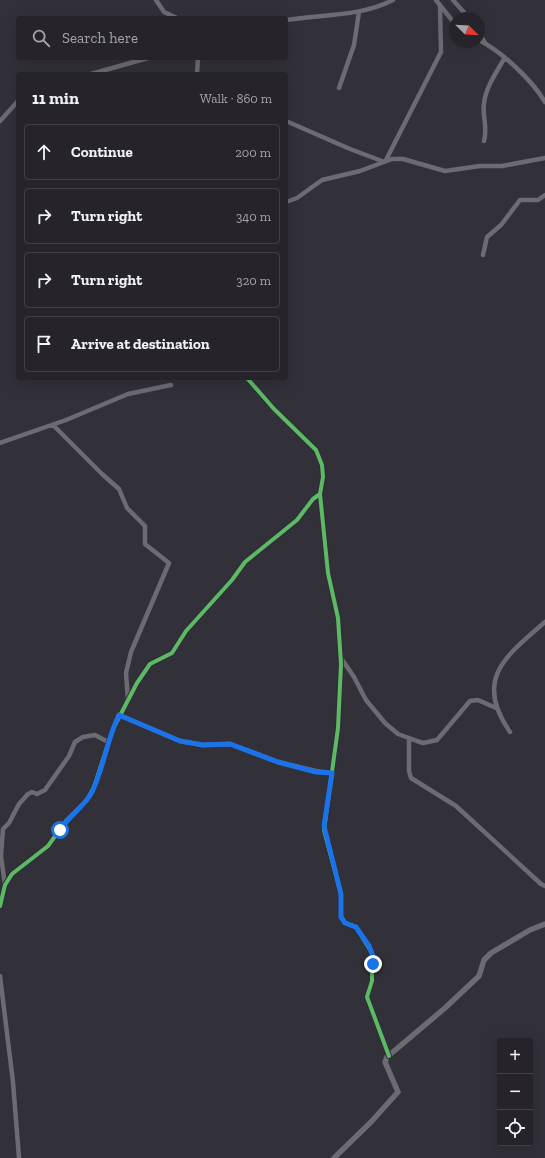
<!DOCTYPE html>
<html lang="en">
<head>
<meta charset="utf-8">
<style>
  body { margin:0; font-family:"Zilla Slab",serif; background:#323036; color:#f1f3f6 }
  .controls { position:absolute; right:12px; bottom:12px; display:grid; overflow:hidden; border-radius:4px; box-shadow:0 4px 16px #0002 }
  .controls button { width:36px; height:36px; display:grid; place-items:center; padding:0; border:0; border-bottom:1px solid #424147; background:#26242a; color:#f1f3f6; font:20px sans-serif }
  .compass { position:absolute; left:449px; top:12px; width:36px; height:36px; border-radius:50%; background:#26242a; box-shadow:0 4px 16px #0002; rotate:114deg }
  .stop { position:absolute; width:12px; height:12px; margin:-9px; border:3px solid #1a73e8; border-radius:50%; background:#fff }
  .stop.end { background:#1a73e8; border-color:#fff; box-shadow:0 1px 4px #0008 }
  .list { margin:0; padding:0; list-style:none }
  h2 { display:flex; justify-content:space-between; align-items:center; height:52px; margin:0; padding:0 16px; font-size:17px }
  h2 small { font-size:13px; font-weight:400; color:#a4a4a8 }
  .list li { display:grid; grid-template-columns:26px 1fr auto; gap:12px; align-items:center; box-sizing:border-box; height:56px; margin:0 8px 8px; padding:0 8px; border:1px solid #424147; border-radius:4px }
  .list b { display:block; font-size:15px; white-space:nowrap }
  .list em { font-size:13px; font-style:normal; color:#a4a4a8 }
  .icon { flex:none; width:22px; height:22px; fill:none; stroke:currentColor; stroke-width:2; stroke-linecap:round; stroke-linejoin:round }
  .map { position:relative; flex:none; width:545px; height:1158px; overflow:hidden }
  .search { position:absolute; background:#26242a; box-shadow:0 4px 16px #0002; left:16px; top:16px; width:272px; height:44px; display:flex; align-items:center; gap:10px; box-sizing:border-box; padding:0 14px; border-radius:4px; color:#a4a4a8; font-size:15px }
  .panel { position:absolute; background:#26242a; box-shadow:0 4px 16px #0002; left:16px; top:72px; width:272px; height:308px; border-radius:4px }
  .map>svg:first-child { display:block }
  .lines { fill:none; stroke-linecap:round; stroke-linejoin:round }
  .minor { stroke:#6c6a73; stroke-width:4.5 }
  .tertiary { stroke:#6c6a73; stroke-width:5.5 }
  .cycleway-casing { stroke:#302d3c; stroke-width:6 }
  .cycleway { stroke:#5cba63; stroke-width:4 }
  .route { stroke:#1a73e8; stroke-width:5 }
</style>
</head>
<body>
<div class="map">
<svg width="545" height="1158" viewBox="0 0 545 1158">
  <rect width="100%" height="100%" fill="#323038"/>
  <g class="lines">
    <!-- minor -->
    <path class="minor" d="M156 0 164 12 177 18
      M436 0 455 24
      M453 0 469 18
      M286 20C322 14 360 17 393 0
      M479 33 485 43
      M479 40C502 52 532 80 545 102
      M91 74 148 58
      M197 74 198 58
      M339 88 354 45 359 12
      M0 121 18 101
      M286 121 350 149 382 161
      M484 141C488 127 482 116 484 103 486 87 496 73 504 59
      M386 160 441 52 440 6
      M286 202 297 198 322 180 360 171 392 159H403L445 171 480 166H502L545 158
      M483 255 487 237 501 225 520 200H538L545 195
      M247 378 274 409 316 450 322 465 323 477 320 494 328 573 338 618 341 664 338 728 324 830 341 894V917L345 923 356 927 372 953V981L367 997 389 1056
      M53 425 102 474 119 489 127 508 145 526V544L169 563 131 652 126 673 128 700
      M0 443 66 420 128 394 171 385
      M341 658 354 677 366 700 385 723 398 734 417 741 423 743 437 740 470 701 478 700 496 708
      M119 715 180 741 203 745 230 744 278 762 316 771 331 773
      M510 732C473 679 506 656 545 622
      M409 738V771L411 778 456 806 541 884 545 886
      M5 885 1 856 3 829 9 823 19 804 28 794 32 792 37 794 45 790 69 756 75 742 83 737 95 735 108 742
      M0 906 5 885 12 874 48 846 66 821 87 800 94 787 113 729 137 683 150 664 172 653 186 631 232 580 245 562 297 520 313 499 320 494
      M0 976 13 1082 19 1158"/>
    <!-- tertiary -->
    <path class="tertiary" d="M334 1158 371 1122 398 1092 385 1062 387 1057 445 1008 479 976 484 960 491 953 530 930 545 924"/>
    <defs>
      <path id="cycleway" d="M247 378 274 409 316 450 322 465 323 477 320 494 328 573 338 618 341 664 338 728 324 830 341 894V917L345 923 356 927 372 953V981L367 997 389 1056
        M0 906 5 885 12 874 48 846 66 821 87 800 94 787 113 729 137 683 150 664 172 653 186 631 232 580 245 562 297 520 313 499 320 494"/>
    </defs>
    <!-- cycleway casing -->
    <use href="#cycleway" class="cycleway-casing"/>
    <!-- cycleway -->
    <use href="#cycleway" class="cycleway"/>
  </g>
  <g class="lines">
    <!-- route -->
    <path class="route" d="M60 830C69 816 85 806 92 792 104 767 107 739 119 715L180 741 203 745 230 744 278 762 316 772 332 773 324 826 341 894V917L345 923 356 927 369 946 373 956V964"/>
  </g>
</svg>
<div class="controls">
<button>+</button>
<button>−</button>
<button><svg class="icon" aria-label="locate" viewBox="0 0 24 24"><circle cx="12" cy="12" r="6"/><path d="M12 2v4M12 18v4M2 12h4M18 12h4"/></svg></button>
</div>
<svg class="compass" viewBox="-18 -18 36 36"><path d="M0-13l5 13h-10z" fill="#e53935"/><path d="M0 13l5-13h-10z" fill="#a4a4a8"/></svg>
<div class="stop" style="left:60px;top:830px"></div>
<div class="stop end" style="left:373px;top:964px"></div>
<div class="search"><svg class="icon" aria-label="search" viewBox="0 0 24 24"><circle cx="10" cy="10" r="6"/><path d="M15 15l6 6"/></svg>Search here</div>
<section class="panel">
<h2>11 min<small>Walk · 860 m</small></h2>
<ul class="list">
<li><svg class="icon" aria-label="ahead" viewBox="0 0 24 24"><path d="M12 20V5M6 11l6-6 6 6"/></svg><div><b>Continue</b></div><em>200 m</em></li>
<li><svg class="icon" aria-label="right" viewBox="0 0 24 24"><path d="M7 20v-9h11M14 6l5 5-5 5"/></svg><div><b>Turn right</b></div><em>340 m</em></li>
<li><svg class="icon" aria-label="right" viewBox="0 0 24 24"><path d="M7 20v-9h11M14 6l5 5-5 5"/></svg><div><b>Turn right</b></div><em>320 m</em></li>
<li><svg class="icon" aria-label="arrive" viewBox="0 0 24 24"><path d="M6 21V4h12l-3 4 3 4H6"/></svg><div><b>Arrive at destination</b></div></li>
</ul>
</section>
</div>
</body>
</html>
